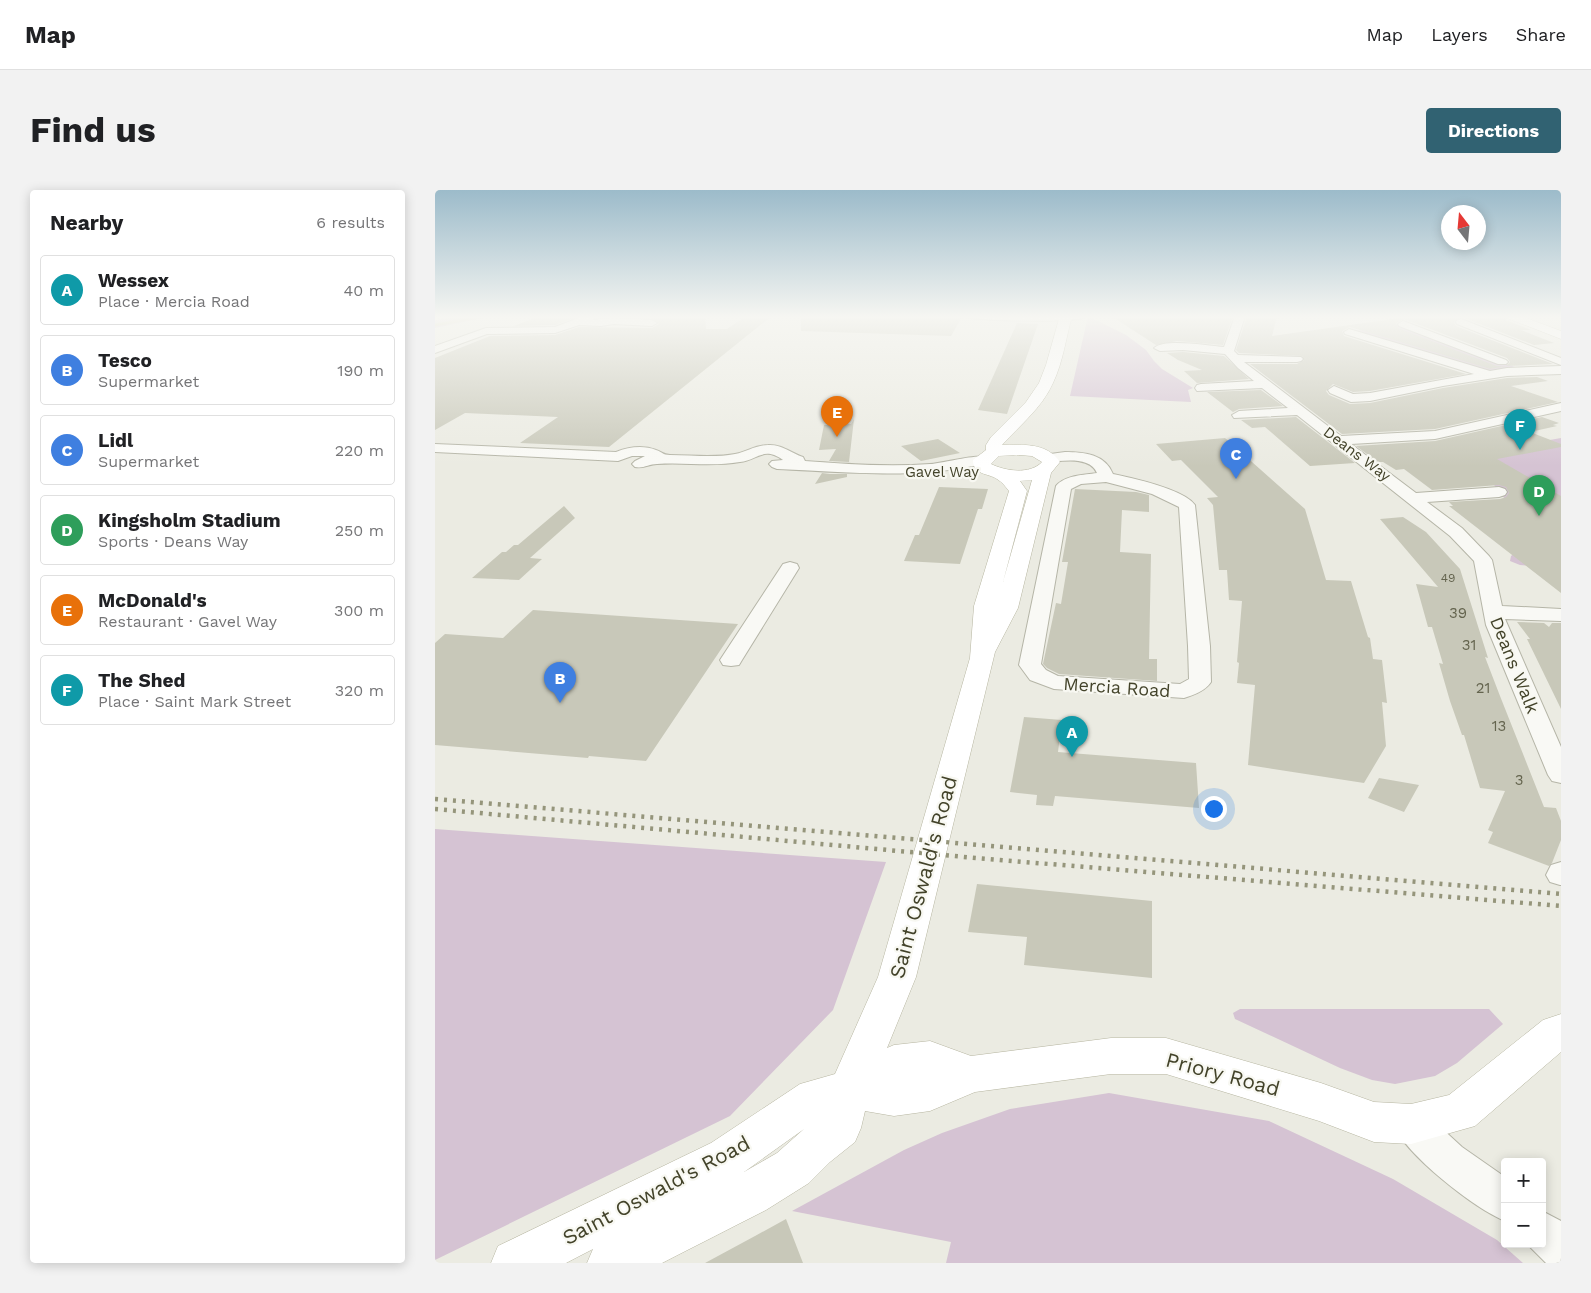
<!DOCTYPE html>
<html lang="en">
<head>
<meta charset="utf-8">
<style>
  body { margin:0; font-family:"Work Sans",sans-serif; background:#f2f2f2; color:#202124 }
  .controls { position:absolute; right:15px; bottom:15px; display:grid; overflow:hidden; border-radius:5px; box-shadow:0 2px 12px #0003 }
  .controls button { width:45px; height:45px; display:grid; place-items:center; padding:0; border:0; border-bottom:1px solid #e0e0e0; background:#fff; color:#202124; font:25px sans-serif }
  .compass { position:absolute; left:1006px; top:15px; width:45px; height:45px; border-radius:50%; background:#fff; box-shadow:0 2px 12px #0003; rotate:344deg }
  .you { position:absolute; left:778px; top:618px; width:18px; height:18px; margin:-12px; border:4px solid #fff; border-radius:50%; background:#1a73e8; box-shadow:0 0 0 8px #1a73e833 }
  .badge { display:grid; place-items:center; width:32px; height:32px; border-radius:50%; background:#316272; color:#fff; font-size:16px; font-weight:700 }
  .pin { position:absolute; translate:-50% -41px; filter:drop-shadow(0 1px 2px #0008) }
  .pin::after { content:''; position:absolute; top:26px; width:18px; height:15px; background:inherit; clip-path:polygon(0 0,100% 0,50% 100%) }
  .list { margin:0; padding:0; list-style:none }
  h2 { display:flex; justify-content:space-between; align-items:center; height:65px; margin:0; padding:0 20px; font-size:21px }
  h2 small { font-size:16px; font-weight:400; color:#757577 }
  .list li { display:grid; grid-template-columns:32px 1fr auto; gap:15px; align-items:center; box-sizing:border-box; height:70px; margin:0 10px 10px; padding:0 10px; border:1px solid #e0e0e0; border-radius:5px }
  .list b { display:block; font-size:19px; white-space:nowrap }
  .list p { margin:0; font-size:16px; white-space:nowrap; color:#757577 }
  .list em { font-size:16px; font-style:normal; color:#757577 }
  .map { position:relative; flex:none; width:1126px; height:1073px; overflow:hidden; border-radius:5px }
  header { display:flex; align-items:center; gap:30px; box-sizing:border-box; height:70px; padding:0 25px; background:#fff; border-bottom:1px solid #e0e0e0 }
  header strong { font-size:24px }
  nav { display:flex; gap:28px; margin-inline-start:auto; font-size:18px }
  .intro { display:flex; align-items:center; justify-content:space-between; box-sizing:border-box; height:120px; padding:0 30px }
  h1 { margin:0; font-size:35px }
  .button { padding:12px 22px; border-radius:5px; background:#316272; color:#fff; font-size:18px; font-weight:700 }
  main { display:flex; gap:30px; padding:0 30px }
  aside { flex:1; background:#fff; border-radius:5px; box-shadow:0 2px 12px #0003 }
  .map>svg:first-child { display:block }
  .green { fill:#d5c3d3 }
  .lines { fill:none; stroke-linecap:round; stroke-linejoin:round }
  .stream { stroke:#cbc69d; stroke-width:3 }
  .building { fill:#c8c8b9; fill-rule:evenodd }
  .minor-casing { stroke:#b5b5a7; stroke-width:2 }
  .major-casing { stroke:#b7b6a1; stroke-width:1 }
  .minor { fill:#f9f9f5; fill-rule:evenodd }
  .major { fill:#fff; fill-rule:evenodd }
  .rail { stroke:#95957b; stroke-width:4.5; stroke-dasharray:3 6; stroke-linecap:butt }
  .labels { text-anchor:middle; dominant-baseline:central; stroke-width:4.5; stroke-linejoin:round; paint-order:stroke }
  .far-number-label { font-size:12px; fill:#64644e }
  .far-street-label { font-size:15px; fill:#43432a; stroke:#f8f8f2 }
  .number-label { font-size:15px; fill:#64644e }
  .street-label { font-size:18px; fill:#43432a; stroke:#f8f8f2 }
  .near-street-label { font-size:21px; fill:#43432a; stroke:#f8f8f2 }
</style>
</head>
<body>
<header>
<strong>Map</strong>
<nav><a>Map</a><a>Layers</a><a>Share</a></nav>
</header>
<div class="intro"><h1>Find us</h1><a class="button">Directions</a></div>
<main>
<aside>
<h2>Nearby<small>6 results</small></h2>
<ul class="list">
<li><span class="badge" style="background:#0f9aa8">A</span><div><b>Wessex</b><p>Place · Mercia Road</p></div><em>40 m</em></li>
<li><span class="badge" style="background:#3f7fe0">B</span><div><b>Tesco</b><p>Supermarket</p></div><em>190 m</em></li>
<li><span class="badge" style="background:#3f7fe0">C</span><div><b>Lidl</b><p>Supermarket</p></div><em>220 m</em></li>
<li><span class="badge" style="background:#2e9e5b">D</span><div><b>Kingsholm Stadium</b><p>Sports · Deans Way</p></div><em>250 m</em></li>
<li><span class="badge" style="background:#e8710a">E</span><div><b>McDonald's</b><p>Restaurant · Gavel Way</p></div><em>300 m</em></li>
<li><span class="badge" style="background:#0f9aa8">F</span><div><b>The Shed</b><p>Place · Saint Mark Street</p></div><em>320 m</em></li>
</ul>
</aside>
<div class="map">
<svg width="1126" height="1073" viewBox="0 0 1126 1073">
  <rect width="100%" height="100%" fill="#ebebe2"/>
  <!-- green -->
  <path class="green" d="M29 126H57L0 138V130Z
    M653 126 691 145 711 160 719 171 727 179 758 198 753 200 756 212 635 206Z
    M968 134 1090 181 1057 184 914 142Z
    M1126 248V378L1085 375 1075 371 1076 366 1092 354 1094 340 1035 264Z
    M0 639 451 672 398 820 295 926 0 1070Z
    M805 819H1054L1068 834 1022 873 1000 886 960 894 937 890 905 878 800 829 798 823Z
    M674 903 834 931 958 989 1062 1050 1088 1073H511L516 1052 357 1021 469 960 507 943 575 919Z"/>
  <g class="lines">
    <!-- stream -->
    <path class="stream" d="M0 135 49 126"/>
  </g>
  <!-- building -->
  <path class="building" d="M104 126H145L120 135 79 136Z
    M164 126H270L271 139H292L311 126H332L334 128 174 257 85 253 123 227 30 223 0 240V168L55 146 120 145 144 137 217 138 224 134 217 128 179 126 163 128Z
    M366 126H526L527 127 516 146 366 141Z
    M676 126H798L788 155 742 151 721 155Z
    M812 126H842L837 146 979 126H1068L1071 130 1096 140H1086L1119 153 1099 155 1027 127 1022 128 1019 133 1021 136 1118 174 1072 176 1055 179 915 137 907 141 909 146 1031 184 935 201 918 202 898 194 891 201 894 205 915 214 935 213 1008 198 1072 188 1102 187 1113 191 1076 196 1123 212 1000 239 907 244 815 174H862L869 170 867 166 804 163 801 160ZM969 129 1072 168 1075 172 1071 176H1062L963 138 961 133Z
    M582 133 603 134 572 224 543 220Z
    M748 162 789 166 814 189 762 193 749 181 767 180 743 170 732 163Z
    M826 200 848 216 804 219 798 222 772 202Z
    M861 227 920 273 875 276 830 237 817 238 806 230Z
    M1107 227 1124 233 1118 235 1122 236 1095 242 1126 254V257L1062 269 1126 306V403L1014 316H1018L1014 312 1065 309 1071 307 1074 303 1071 297 1064 295 997 300 969 279 961 280 948 272H943L921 256 1000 251Z
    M419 229 414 272 394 271 401 259 384 260 389 235 416 234Z
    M790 248 870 319 891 390 916 391 933 447 935 448 938 469 947 470 952 513 947 512 951 556 929 593 813 575 820 495 802 493 804 473 802 472 807 411 794 410 792 380H784L778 315 772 308 783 307 746 270 737 271 721 254Z
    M503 249 525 263 486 271 466 256Z
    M387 283 395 284H412V287L380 294Z
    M504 297 553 299 547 319H543L525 374 469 371 480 345H484Z
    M640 299 701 302 714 305V322L687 320 685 362 716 364 714 469H722V491L624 484 612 478 608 474 621 413 626 414 633 372H627Z
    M129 316 140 328 95 368 107 369 84 390 37 388 67 362H71L79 355H83Z
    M968 327 991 342 1025 379 1053 468 1050 467 1065 506 1109 617 1121 618 1126 631V650L1117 673 1114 676 1053 653 1058 642 1053 640 1070 601 1045 598 1029 545H1027L1015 511 1004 473 1008 474 997 437H993L981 394 1003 397 945 329Z
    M98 420 303 434 211 571 154 566 153 568 0 555V453L10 444 68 448Z
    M1082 432 1109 433 1114 437 1117 433H1126V519L1092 449H1095Z
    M589 527 627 530 623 562 761 573 764 618 620 606 618 616 601 615 602 605 575 602Z
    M944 588 984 595 969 622 933 608Z
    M542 694 717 711V788L589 775 592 747 533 742Z
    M351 1029 368 1073H270L320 1046Z"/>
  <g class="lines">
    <defs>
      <path id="minor" d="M149 126H162L157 130 179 128 217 130 222 133 217 136 179 134 166 136 144 135 120 143 52 144 0 163V156L51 138 120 137Z
        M528 126H649L650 127C644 133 534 131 528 126Z
        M800 126H810L799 161 803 165 866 167 868 169 866 171 862 172H809L906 246 1000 241 1126 213V221L1000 249 916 254 981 303 1064 297 1070 299 1072 302 1070 305 1064 307 992 312 1027 338 1054 366 1057 370 1067 416 1126 419V431L1070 429 1126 557V593L1117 591 1113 585 1051 435 1039 371 1015 346 862 225 799 228 797 225 804 221 853 218 827 198 762 201 760 198 762 195 766 194 819 191 803 178 790 164 748 160 725 161 719 158C730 148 774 156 789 157Z
        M1026 129 1126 168V175L1022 134 1021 132 1022 130Z
        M968 131 1071 170 1073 172 1071 174H1063L964 136 963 134Z
        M914 139 1055 181 1072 178 1126 176V184L1072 186 1008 196 935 211 916 212 895 203 893 200 899 196 918 204 935 203 1039 184 910 144 909 142Z
        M0 254 181 262C194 257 208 255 221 260 228 262 227 265 235 265 256 265 280 268 300 264 311 262 321 255 333 255 346 254 356 263 368 267L370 271C411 274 453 277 495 274 509 273 540 264 552 267L554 270 552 273C483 290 412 282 342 279L337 277 334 274 337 271 348 270C328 256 323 270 305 272 277 277 250 272 222 274 214 274 208 279 200 277L197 274 200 271 210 266H197L183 271 0 262Z
        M630 262C649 262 670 264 678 284 697 288 749 299 760 315L775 456 776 492C770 501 759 505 749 508L619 499 595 490 584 475 621 296C630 285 649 285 662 283 655 266 628 271 613 272L608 271 606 268 608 265ZM671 292 717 304 744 317 753 456 754 489 745 494 623 486 611 480 606 474 636 299 646 294Z
        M355 372 362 374 364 378 307 470 304 475 296 476 288 475 285 470 348 374Z
        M1126 672V695H1125L1115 692 1111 685 1116 675Z
        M976 917 989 922 1027 957 1070 987V1031C1039 1018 971 965 958 934L963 922Z
        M1107 1021 1126 1031V1073H1111L1092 1054H1107Z"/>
      <path id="major" d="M625 126H637C631 148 628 172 618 193 607 218 585 235 567 255 588 255 611 252 625 272L616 283 583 418 560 462 481 787 452 858 459 855 495 851 536 866 676 848H731L886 893 939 912 976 914 1014 905 1108 830 1126 824V862L1040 936 976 954 939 952 884 931 731 884H676L540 902 495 921 459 926 430 921 426 938 420 952 395 972 374 993 331 1020 227 1073H152L158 1059 131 1073H56L63 1056 276 953 365 894 400 884 443 787 535 468 539 416 574 301C570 296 567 292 562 289 553 283 538 285 538 270L551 260V255L556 247 591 212 604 193 611 175ZM584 265 597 266 607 272C595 285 570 281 556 274L564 266ZM597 290 568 392 592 301 585 291ZM369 939 342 963 309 982Z
        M1070 126H1086L1126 141V149L1072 128Z"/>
    </defs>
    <!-- minor casing -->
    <use href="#minor" class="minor-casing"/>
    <!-- major casing -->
    <use href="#major" class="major-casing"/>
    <!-- minor -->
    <use href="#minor" class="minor"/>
    <!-- major -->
    <use href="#major" class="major"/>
    <!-- rail -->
    <path class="rail" d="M0 609 1126 704
      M0 619 541 668 1126 716"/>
  </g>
  <!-- sky -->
  <linearGradient id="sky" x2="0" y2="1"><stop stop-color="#9cbbca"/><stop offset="0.46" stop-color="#f6f6f2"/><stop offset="1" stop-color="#f6f6f2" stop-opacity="0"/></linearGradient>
  <rect width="1126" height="276" fill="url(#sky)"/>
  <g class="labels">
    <!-- far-number labels -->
    <g class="far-number-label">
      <text x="1013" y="388">49</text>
    </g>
    <!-- far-street labels -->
    <g class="far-street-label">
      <text transform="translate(922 264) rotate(37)">Deans Way</text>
      <text x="507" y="282">Gavel Way</text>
    </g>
    <!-- number labels -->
    <g class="number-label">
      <text x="1023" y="423">39</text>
      <text x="1034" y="455">31</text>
      <text x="1048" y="498">21</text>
      <text x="1064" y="536">13</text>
      <text x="1084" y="590">3</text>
    </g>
    <!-- street labels -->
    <g class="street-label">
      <text transform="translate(1080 475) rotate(68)">Deans Walk</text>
      <text transform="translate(682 497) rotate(4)">Mercia Road</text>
    </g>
    <!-- near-street labels -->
    <g class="near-street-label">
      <text transform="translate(488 687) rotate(-75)">Saint Oswald's Road</text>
      <text transform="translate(788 884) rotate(15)">Priory Road</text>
      <text transform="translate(221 1000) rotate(-28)">Saint Oswald's Road</text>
    </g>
  </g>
</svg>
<div class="controls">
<button>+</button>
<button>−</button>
</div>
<svg class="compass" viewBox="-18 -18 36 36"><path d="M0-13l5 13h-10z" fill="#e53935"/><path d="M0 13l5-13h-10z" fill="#757577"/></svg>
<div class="you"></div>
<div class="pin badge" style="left:637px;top:567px;background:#0f9aa8">A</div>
<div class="pin badge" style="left:125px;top:513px;background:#3f7fe0">B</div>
<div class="pin badge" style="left:801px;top:289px;background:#3f7fe0">C</div>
<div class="pin badge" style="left:1104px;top:326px;background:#2e9e5b">D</div>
<div class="pin badge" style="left:402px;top:247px;background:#e8710a">E</div>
<div class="pin badge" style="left:1085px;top:260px;background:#0f9aa8">F</div>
</div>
</main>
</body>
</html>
